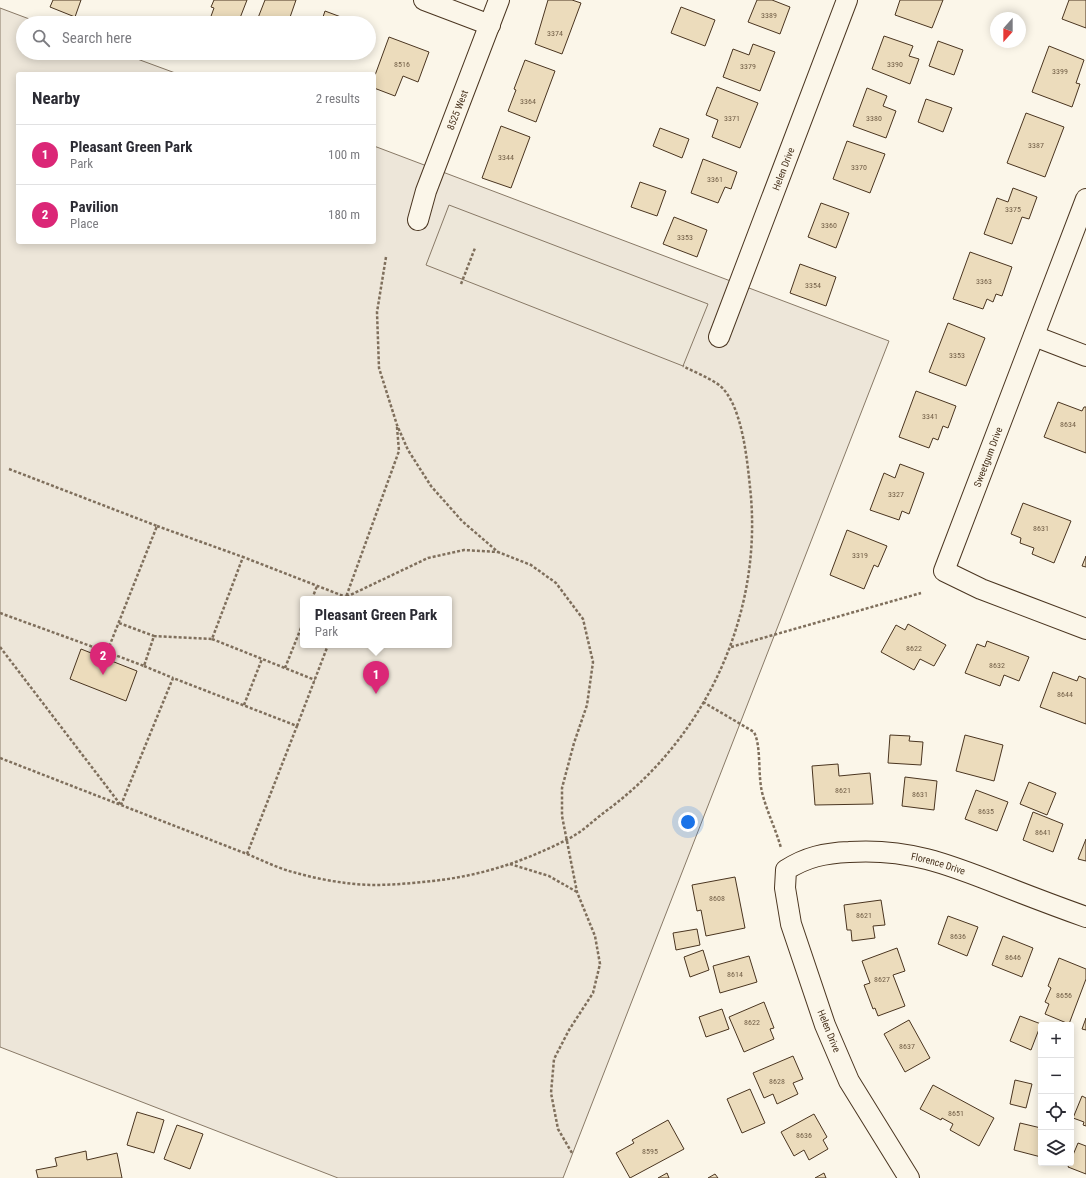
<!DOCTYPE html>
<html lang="en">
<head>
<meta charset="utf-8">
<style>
  body { margin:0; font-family:"Roboto Condensed",sans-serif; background:#f7f7f7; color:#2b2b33 }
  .controls { position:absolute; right:12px; bottom:12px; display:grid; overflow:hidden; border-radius:4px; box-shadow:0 2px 10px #0003 }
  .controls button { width:36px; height:36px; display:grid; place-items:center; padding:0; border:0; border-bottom:1px solid #e1e1e2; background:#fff; color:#2b2b33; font:20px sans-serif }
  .compass { position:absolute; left:990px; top:12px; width:36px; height:36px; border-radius:50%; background:#fff; box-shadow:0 2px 10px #0003; rotate:201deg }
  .you { position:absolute; left:688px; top:822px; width:14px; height:14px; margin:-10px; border:3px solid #fff; border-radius:50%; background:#1a73e8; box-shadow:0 0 0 6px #1a73e833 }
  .badge { display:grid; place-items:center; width:26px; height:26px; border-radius:50%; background:#db2777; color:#fff; font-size:13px; font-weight:700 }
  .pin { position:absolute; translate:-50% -33px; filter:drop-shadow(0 1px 2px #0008) }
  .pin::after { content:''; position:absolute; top:21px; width:14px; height:12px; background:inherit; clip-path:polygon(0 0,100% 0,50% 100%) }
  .popup { position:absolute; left:300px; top:596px; width:152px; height:52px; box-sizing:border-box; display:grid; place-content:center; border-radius:4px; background:#fff; filter:drop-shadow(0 1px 3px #0005); font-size:13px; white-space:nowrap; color:#7c7c81 }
  .popup b { font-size:15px; color:#2b2b33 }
  .popup::after { content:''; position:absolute; left:50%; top:100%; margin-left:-8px; border:8px solid transparent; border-top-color:#fff }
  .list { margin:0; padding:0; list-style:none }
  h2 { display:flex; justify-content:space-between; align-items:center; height:52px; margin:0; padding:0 16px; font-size:17px }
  h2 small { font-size:13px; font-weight:400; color:#7c7c81 }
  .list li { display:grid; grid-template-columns:26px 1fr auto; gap:12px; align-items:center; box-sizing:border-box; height:60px; padding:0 16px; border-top:1px solid #e1e1e2 }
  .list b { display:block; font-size:15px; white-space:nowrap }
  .list p { margin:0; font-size:13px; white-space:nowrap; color:#7c7c81 }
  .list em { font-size:13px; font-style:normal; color:#7c7c81 }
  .icon { flex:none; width:22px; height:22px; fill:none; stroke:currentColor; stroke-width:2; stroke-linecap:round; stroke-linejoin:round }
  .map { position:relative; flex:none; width:1086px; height:1178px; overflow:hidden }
  .search { position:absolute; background:#fff; box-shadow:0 2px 10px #0003; left:16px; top:16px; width:360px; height:44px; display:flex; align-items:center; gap:10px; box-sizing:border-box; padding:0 14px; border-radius:22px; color:#7c7c81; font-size:15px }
  .panel { position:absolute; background:#fff; box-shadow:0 2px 10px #0003; left:16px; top:72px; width:360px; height:172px; border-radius:4px }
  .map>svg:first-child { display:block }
  .green { fill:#ede6d9; stroke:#887966; fill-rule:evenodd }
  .parking { fill:#ede7d9; stroke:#887966 }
  .building { fill:#ecdcbc; stroke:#4a3520 }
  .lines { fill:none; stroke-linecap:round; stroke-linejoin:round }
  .minor-casing { stroke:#4a3520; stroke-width:22 }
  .path { stroke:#7f6f5c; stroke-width:2.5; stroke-dasharray:3 2; stroke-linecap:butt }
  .minor { stroke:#fbf6e9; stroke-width:20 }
  .labels { text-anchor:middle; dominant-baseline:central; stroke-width:3; stroke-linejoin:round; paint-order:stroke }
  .number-label { font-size:8px; fill:#725f47 }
  .street-label { font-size:10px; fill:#4a3520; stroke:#fbf6e9 }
</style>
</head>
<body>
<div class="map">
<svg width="1086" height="1178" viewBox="0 0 1086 1178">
  <rect width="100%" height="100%" fill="#fbf6e9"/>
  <!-- green -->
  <path class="green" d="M0 8 40 23H23V53H121L178 74H18V242H374V146L889 341 563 1178H338L0 1047ZM303 599H449V645H303Z"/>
  <!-- parking -->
  <path class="parking" d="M449 205 708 304 683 366 426 265Z"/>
  <!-- building -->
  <path class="building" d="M53 0H81L75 17 50 7Z
    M214 0H247L240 18 237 17 235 23H219L210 19 214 8 211 7Z
    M265 0H296L288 23H256Z
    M548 0H572L581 3 562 54 535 44Z
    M757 0H772L790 7 780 34 748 22Z
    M900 0H943L932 28 895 15Z
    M1069 0H1086V28L1062 19Z
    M681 7 715 20 705 46 671 33Z
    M325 11 357 23H321Z
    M884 36 913 46 909 56 919 59 910 84 872 69Z
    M389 37 429 52 418 82 403 76 395 96 374 88V78Z
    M938 41 963 50 954 75 929 66Z
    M753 44 775 52 760 91 723 77 733 49 749 55Z
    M1049 46 1084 60 1076 83 1080 84 1072 107 1032 92Z
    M525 60 555 71 536 122 508 111 516 90 514 89Z
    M717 87 758 103 740 148 712 137 718 120 706 115Z
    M867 88 887 96 883 106 896 111 886 138 853 126Z
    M926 99 952 108 943 132 918 122Z
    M1026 113 1064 127 1045 177 1007 163Z
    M501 126 530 137 511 188 482 178Z
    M660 128 689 139 682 158 653 146Z
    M847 141 885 154 870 193 833 179Z
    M703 159 737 172 731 189 725 187 718 203 691 193Z
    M640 182 666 191 657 216 631 207Z
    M1013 188 1037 197 1029 219 1022 217 1012 244 984 234 997 198 1008 202Z
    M821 203 849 213 836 248 808 237Z
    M674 217 707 230 697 257 663 244Z
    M970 252 1012 267 1002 296 996 294 993 302 987 299 983 309 953 299Z
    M800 264 836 277 826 306 790 293Z
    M948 323 985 338 966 386 929 372Z
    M916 391 956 406 948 428 943 426 938 440 933 438 929 448 899 437Z
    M1058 402 1082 411 1084 407H1086V453L1044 437Z
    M900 464 924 473 909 514 902 511 899 520 870 510 884 473 895 478Z
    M1023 503 1071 521 1054 563 1032 554 1034 548 1020 543 1021 538 1011 534Z
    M847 530 887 546 878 567 874 565 864 589 830 575Z
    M1086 556V567L1082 566Z
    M908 624 946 645 934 666 920 659 914 670 881 652 896 625 905 630Z
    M987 641 1029 657 1019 681 1004 675 1000 686 965 673 977 644 985 647Z
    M81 649 137 671 126 701 70 679Z
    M1053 672 1077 681 1079 676 1086 679V724L1040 707Z
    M890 735 910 736 909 741 923 742 921 765 888 763Z
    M965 735 1003 745 994 781 956 771Z
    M838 764 839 776 870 773 873 804 815 805 812 766Z
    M905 777 937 781 934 810 902 806Z
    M1029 782 1056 793 1047 815 1020 804Z
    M976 790 1008 802 997 831 965 819Z
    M1033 812 1063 824 1053 852 1023 840Z
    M1086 839V861L1078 859Z
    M735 877 745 928 706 936 701 910 697 911 692 885Z
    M881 900 885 925 873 926 875 938 852 941 851 930H847L844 905Z
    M948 916 978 927 967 956 938 944Z
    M697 929 700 945 676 950 673 933Z
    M1003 936 1033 948 1022 977 992 965Z
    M897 948 905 971 893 975 905 1006 878 1016 875 1008 873 1009 864 985 870 983 862 961Z
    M703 950 709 970 690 977 684 957Z
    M749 956 757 982 720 993 713 966Z
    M1059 958 1086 969V979L1069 1024 1045 1014 1049 1004 1045 1002 1051 988 1048 986Z
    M764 1002 774 1028 770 1029 774 1039 744 1052 729 1017Z
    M722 1009 729 1029 706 1037 699 1017Z
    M1020 1016 1041 1024 1031 1050 1010 1041Z
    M1086 1018V1030L1082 1029Z
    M909 1020 930 1058 905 1072 884 1034Z
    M793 1056 803 1079 793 1083 798 1094 777 1104 773 1094 764 1098 753 1073Z
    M1015 1080 1032 1084 1026 1108 1010 1104Z
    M933 1085 994 1118 979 1146 950 1130 953 1124 942 1118 941 1120 920 1109Z
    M750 1089 765 1123 742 1133 727 1099Z
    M1082 1096 1086 1098V1126L1083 1125 1084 1122 1073 1118Z
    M137 1112 164 1120 154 1153 127 1145Z
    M814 1114 827 1137 823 1140 828 1149 809 1160 804 1150 794 1156 781 1132Z
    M668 1120 684 1149 630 1178 616 1153 634 1143 632 1140Z
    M1020 1123 1041 1128V1157L1014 1150Z
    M177 1125 203 1134 190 1169 164 1159Z
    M1078 1143 1086 1146V1174L1068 1167Z
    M86 1151 87 1160 117 1153 122 1178H38L36 1170 57 1166 55 1158Z
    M667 1173 669 1178H658Z
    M824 1173 826 1178H815Z
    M715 1174 718 1178H708Z"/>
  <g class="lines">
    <defs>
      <g id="minor">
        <path d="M424 0 490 25"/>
        <path d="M1086 199 944 571 981 589 1086 629"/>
        <path id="s1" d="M418 220 426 191 499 0"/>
        <path d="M1034 336 1086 356"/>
        <path id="s2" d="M719 337 847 0"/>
        <path id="s3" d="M909 1178 849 1081 825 1025 791 924 785 888 786 870C806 857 825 853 849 852 907 848 948 864 1001 885 1029 896 1058 907 1086 917"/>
      </g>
    </defs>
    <!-- minor casing -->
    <use href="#minor" class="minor-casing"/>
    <!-- path -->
    <path class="path" d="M386 257 377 312 379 368 397 425 408 450 431 486 462 521 498 552 531 565 556 583 583 619 593 662 587 705 574 743 562 788V816L577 892 595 936 600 964 593 993 569 1030 554 1059 551 1093 558 1129 572 1153
      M461 284 475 248
      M397 427 399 451 346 597 428 558 464 550 498 552
      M9 469 157 526 107 652 144 666 154 636 212 639 243 557 346 597 345 599
      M157 526 243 557
      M312 599 317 586
      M0 613 107 652
      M119 623 154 636
      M212 639 315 680
      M0 647 120 804
      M731 647 921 593
      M144 666 173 678
      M285 668 303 623
      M703 702 754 732C762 748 757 776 763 796 768 814 776 830 781 848
      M244 705 262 659
      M297 726 328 645
      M0 758 247 854 297 726 173 678 121 805
      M247 854C262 860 277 868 293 872 310 877 329 881 346 883 374 887 404 884 432 881 481 876 526 861 570 838 583 831 594 820 606 811 707 737 764 612 750 487 747 459 742 403 719 385 708 377 694 372 683 366
      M510 864 549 876 577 892"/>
    <!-- minor -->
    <use href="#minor" class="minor"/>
  </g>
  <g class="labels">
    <!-- number labels -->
    <g class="number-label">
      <text x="769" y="15">3389</text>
      <text x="555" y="33">3374</text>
      <text x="402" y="64">8516</text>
      <text x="895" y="64">3390</text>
      <text x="748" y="66">3379</text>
      <text x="1060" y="71">3399</text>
      <text x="528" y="101">3364</text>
      <text x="732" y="118">3371</text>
      <text x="874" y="118">3380</text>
      <text x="1036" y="145">3387</text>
      <text x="506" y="157">3344</text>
      <text x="859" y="167">3370</text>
      <text x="715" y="179">3361</text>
      <text x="1013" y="209">3375</text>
      <text x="829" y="225">3360</text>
      <text x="685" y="237">3353</text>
      <text x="984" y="281">3363</text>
      <text x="813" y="285">3354</text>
      <text x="957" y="355">3353</text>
      <text x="930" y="416">3341</text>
      <text x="1068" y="424">8634</text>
      <text x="896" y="494">3327</text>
      <text x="1041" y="528">8631</text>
      <text x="860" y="555">3319</text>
      <text x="914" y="648">8622</text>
      <text x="997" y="665">8632</text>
      <text x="1065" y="694">8644</text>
      <text x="843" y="790">8621</text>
      <text x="920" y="794">8631</text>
      <text x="986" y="811">8635</text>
      <text x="1043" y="832">8641</text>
      <text x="717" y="898">8608</text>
      <text x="864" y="915">8621</text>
      <text x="958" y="936">8636</text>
      <text x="1013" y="957">8646</text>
      <text x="735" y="974">8614</text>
      <text x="882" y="979">8627</text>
      <text x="1064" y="995">8656</text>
      <text x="752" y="1022">8622</text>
      <text x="907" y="1046">8637</text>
      <text x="777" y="1081">8628</text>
      <text x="956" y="1113">8651</text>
      <text x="804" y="1135">8636</text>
      <text x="650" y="1151">8595</text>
    </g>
    <!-- street labels -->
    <g class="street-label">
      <text stroke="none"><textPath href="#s1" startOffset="117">8525 West</textPath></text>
      <text stroke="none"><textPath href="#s2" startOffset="180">Helen Drive</textPath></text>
      <text transform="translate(988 457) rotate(-69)">Sweetgum Drive</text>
      <text stroke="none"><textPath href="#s3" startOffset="493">Florence Drive</textPath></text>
      <text transform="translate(829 1031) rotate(68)">Helen Drive</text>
    </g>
  </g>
</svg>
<div class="controls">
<button>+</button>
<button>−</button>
<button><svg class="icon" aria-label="locate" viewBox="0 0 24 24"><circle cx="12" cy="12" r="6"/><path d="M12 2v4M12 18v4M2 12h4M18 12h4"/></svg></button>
<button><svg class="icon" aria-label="layers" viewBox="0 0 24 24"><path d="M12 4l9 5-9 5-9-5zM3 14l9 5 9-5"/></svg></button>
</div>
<svg class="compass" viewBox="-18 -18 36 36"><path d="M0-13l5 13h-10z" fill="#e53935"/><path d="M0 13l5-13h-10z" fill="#7c7c81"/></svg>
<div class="you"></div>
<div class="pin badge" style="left:376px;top:694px">1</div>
<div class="popup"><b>Pleasant Green Park</b>Park</div>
<div class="pin badge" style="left:103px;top:675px">2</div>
<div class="search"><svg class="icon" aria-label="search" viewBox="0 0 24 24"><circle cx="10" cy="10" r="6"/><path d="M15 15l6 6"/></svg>Search here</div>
<section class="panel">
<h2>Nearby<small>2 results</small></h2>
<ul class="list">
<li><span class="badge">1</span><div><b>Pleasant Green Park</b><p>Park</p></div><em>100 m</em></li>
<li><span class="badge">2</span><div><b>Pavilion</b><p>Place</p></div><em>180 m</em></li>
</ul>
</section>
</div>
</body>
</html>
